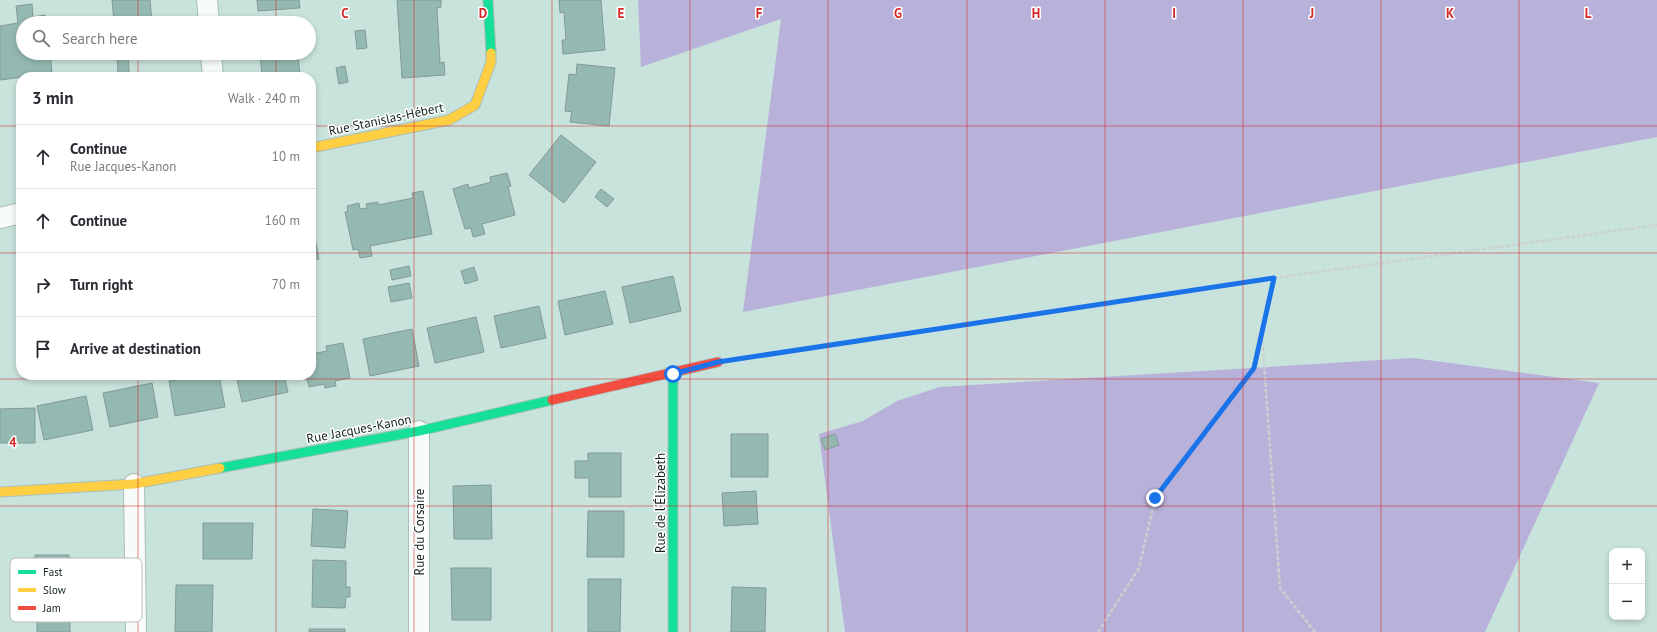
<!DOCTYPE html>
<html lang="en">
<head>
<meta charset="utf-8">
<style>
  body { margin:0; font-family:"PT Sans",sans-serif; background:#f7f7f7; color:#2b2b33 }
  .controls { position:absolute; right:12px; bottom:12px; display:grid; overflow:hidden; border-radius:8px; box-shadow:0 2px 6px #0003 }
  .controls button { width:36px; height:36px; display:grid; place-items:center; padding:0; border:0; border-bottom:1px solid #e1e1e2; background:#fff; color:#2b2b33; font:20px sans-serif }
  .stop { position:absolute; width:12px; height:12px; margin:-9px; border:3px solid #1a73e8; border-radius:50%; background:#fff }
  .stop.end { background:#1a73e8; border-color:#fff; box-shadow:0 1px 4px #0008 }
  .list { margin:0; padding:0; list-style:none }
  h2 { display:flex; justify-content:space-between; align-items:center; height:52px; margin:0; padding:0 16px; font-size:17px }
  h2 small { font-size:13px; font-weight:400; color:#7c7c81 }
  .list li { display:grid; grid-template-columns:26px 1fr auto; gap:12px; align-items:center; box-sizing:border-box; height:64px; padding:0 16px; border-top:1px solid #e1e1e2 }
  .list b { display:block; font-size:15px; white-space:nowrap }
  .list p { margin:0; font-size:13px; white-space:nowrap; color:#7c7c81 }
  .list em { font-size:13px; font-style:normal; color:#7c7c81 }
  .icon { flex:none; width:22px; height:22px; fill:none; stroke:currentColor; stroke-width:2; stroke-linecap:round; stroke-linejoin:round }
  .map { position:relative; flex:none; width:1657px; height:632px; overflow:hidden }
  .search { position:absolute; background:#fff; box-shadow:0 2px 6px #0003; left:16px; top:16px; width:300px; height:44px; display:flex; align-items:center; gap:10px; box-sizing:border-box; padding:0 14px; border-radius:22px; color:#7c7c81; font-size:15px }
  .panel { position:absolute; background:#fff; box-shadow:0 2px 6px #0003; left:16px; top:72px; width:300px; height:308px; border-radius:16px }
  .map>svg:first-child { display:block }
  .forest { fill:#b8b1da }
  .building { fill:#94b9b2; stroke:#859995 }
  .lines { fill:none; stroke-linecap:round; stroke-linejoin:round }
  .street-casing { stroke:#abbfba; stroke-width:22 }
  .fast-casing { stroke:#abbfba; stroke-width:11 }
  .slow-casing { stroke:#abbfba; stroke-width:11 }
  .jam-casing { stroke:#abbfba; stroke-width:11 }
  .path { stroke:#cad2d0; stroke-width:2.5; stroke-dasharray:4 2; stroke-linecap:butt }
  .street { stroke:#f7fbfa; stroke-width:20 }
  .fast { stroke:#16e098; stroke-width:9 }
  .slow { stroke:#ffcf43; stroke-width:9 }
  .jam { stroke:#f24e42; stroke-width:9 }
  .route { stroke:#1a73e8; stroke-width:5 }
  .grid { fill:none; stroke:#d62828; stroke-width:1; stroke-opacity:0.55 }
  .labels { text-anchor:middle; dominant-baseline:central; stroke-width:3; stroke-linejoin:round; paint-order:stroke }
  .street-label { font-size:13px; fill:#11231f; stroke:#fff }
  .key { fill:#fff; stroke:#b8bdbc; stroke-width:1 }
  .key-label { font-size:11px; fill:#11231f }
  .grid-label { font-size:13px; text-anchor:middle; font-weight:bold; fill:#d62828; stroke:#fff; stroke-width:3; stroke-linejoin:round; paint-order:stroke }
</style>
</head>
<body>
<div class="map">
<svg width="1657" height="632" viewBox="0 0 1657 632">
  <rect width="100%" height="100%" fill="#c8e2dc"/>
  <!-- forest -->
  <path class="forest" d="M638 0H1657V137L743 312 781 19 641 67Z
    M1413 358 1599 383 1485 632H845L819 434 863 421 897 401 940 387Z"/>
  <!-- building -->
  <path class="building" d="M112 0H150L152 23H114Z
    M257 0H299L300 8 258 11Z
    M397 0H441V7L437 8 440 63 444 62 445 75 402 78Z
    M559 0H601L605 50 563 54 562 40H566L564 12 560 13Z
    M32 4 33 17 45 15 46 23H23V53H50L52 73 0 80V26L18 23 16 6Z
    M365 30 367 48 357 49 355 31Z
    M117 53H128L129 72 118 73Z
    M260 53H298L300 77H262Z
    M577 64 615 68 609 126 570 122 572 112 565 111 569 74 576 75Z
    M345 66 348 82 339 84 336 68Z
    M561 135 596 162 564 203 529 175Z
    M507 173 511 186 508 187 515 215 482 224 485 234 473 237 471 228 465 229 453 189 468 184 469 188 491 182 490 177Z
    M601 189 614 199 607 207 595 197Z
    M423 191 432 234 370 246 372 256 360 258 358 249 353 250 345 212 348 211 347 206 359 203 360 209 367 208 366 204 378 202V205L413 198 412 193Z
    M311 217 319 259 311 260Z
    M409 266 411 276 392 280 390 270Z
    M474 267 478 280 465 284 461 271Z
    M673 276 681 311 630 323 622 287Z
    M409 283 412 298 391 302 388 287Z
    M605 291 613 324 565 335 558 301Z
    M539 306 546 338 501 348 494 316Z
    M476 317 484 352 435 363 427 328Z
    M412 329 419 366 370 376 363 339Z
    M343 343 350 378 335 381 336 386 325 388 324 384 309 387 306 375H311V354L327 351 326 346Z
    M207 375H219L225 407 175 416 169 381Z
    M236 375H284L288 392 242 402Z
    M152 383 158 417 110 427 103 393Z
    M86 396 93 430 44 440 37 406Z
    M35 408V443H0V409Z
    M731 434H768V477H731Z
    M835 434 839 445 825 450 821 439Z
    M588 453H621V497H589V478H575V461H588Z
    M491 485 492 539H454L453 486Z
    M756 491 758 524 724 526 722 493Z
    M313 509 348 511 345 548 311 546Z
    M588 511H624V557H587Z
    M203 523H253L252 559H203Z
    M35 555H69V569H73V581L69 582V607L35 606Z
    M313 560 346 561V587H350V597H346L345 608 312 607Z
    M451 568H491V620H452Z
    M588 579H621L620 632H588Z
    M176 585H213L212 632H175Z
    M732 587 766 588 765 632H731Z
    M37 618 70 619V632H37Z
    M309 629H345V632H309Z"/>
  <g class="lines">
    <defs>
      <path id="street" d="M207 0 209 23
        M211 53 213 77
        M0 218 21 213
        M134 484 136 632
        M419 632V431"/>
      <path id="fast" d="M488 0 491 53
        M673 373V632
        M220 468 419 431 552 400"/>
      <path id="slow" d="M311 148 449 120 475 105 491 62V53
        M0 492 134 484 220 468"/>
      <path id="jam" d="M552 400 718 362"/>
    </defs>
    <!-- street casing -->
    <use href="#street" class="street-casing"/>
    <!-- fast casing -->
    <use href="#fast" class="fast-casing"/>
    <!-- slow casing -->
    <use href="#slow" class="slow-casing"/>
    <!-- jam casing -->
    <use href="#jam" class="jam-casing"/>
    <!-- path -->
    <path class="path" d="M1262 335 1280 588 1315 632
      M740 359 1274 278 1657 225
      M1098 632 1139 568 1155 499 1254 368 1274 278"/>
    <!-- street -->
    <use href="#street" class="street"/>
    <!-- fast -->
    <use href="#fast" class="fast"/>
    <!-- slow -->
    <use href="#slow" class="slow"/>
    <!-- jam -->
    <use href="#jam" class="jam"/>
  </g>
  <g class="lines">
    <!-- route -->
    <path class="route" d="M673 374 718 362 1274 278 1254 368 1155 498"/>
  </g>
  <!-- grid -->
  <path class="grid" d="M138 0V23M276 0V23M414 0V632M552 0V632M690 0V632M828 0V632M967 0V632M1105 0V632M1243 0V632M1381 0V632M1519 0V632M138 53V77M276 53V77M0 126H21M311 126H1657M0 253H21M311 253H1657M138 375V632M276 375V632M0 379H1657M0 506H1657"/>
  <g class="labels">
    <!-- street labels -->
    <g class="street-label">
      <text transform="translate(386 119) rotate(-12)">Rue Stanislas-Hébert</text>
      <text transform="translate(359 429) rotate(-11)">Rue Jacques-Kanon</text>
      <text transform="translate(660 503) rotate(-90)">Rue de l'Élizabeth</text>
      <text transform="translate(419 532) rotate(-90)">Rue du Corsaire</text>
    </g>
  </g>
  <!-- legend -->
  <rect x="10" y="558" width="132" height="64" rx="6" class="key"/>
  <rect x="18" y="570" width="18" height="4" fill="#16e098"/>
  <rect x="18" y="588" width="18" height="4" fill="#ffcf43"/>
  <rect x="18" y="606" width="18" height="4" fill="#f24e42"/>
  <g class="key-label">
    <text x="43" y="576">Fast</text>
    <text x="43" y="594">Slow</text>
    <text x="43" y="612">Jam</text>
  </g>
  <g class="grid-label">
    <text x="345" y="18">C</text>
    <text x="483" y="18">D</text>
    <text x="621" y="18">E</text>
    <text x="759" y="18">F</text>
    <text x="898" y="18">G</text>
    <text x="1036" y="18">H</text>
    <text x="1174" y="18">I</text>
    <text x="1312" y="18">J</text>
    <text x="1450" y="18">K</text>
    <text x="1588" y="18">L</text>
    <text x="13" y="447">4</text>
  </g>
</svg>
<div class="controls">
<button>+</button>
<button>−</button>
</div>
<div class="stop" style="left:673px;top:374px"></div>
<div class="stop end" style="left:1155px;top:498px"></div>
<div class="search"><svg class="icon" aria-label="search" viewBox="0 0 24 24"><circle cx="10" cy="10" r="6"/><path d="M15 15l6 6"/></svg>Search here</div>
<section class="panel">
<h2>3 min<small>Walk · 240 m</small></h2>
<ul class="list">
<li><svg class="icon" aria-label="ahead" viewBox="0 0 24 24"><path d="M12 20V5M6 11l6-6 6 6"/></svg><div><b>Continue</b><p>Rue Jacques-Kanon</p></div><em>10 m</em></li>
<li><svg class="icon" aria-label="ahead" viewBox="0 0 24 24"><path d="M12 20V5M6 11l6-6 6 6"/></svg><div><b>Continue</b></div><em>160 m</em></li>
<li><svg class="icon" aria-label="right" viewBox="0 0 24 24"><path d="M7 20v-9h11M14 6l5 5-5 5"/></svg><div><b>Turn right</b></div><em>70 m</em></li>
<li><svg class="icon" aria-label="arrive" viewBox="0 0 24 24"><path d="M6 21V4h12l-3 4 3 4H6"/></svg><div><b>Arrive at destination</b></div></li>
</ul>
</section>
</div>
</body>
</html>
